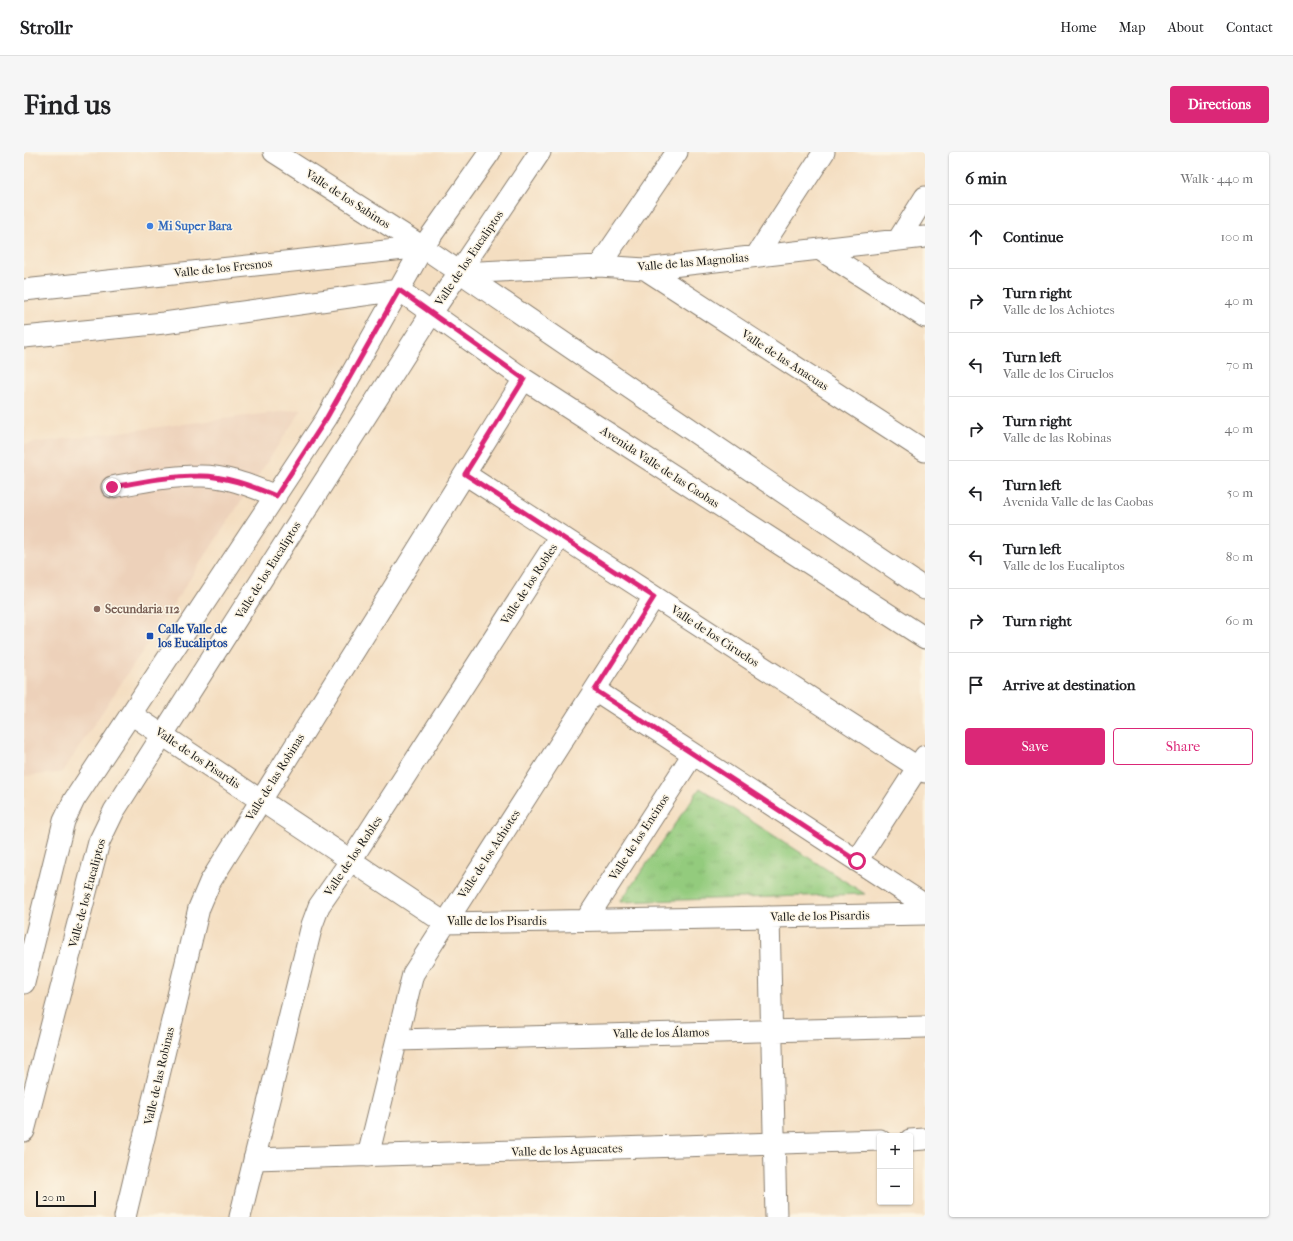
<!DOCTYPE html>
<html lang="en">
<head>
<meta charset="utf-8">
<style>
  body { margin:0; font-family:"IM FELL French Canon",serif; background:#f6f6f6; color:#202124 }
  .controls { position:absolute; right:12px; bottom:12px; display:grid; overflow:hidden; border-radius:4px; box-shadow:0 1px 3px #0004 }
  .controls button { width:36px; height:36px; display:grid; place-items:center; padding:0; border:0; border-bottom:1px solid #e0e0e0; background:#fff; color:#202124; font:20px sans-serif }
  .scale { position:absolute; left:12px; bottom:10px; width:60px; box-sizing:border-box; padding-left:4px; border:2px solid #1c1c1c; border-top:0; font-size:11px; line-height:14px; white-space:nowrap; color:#1c1c1c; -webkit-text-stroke:3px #fcf5e5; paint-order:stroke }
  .stop { position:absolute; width:12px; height:12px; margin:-9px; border:3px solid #db2777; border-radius:50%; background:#fff }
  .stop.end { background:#db2777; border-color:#fff; box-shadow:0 1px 4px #0008 }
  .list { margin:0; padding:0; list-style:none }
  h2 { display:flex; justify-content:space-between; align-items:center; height:52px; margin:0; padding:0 16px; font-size:17px }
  h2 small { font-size:13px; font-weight:400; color:#757577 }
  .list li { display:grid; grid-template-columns:26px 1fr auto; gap:12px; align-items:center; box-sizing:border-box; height:64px; padding:0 16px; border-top:1px solid #e0e0e0 }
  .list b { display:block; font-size:15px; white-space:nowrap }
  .list p { margin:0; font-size:13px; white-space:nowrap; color:#757577 }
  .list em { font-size:13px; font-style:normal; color:#757577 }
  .actions { display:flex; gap:8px; padding:12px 16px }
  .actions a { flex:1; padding:9px 0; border:1px solid #db2777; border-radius:4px; text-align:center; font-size:14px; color:#db2777 }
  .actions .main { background:#db2777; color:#fff }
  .icon { flex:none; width:22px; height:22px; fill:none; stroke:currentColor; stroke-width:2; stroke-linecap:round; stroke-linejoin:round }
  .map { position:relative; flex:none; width:901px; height:1065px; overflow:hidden; border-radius:4px }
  header { display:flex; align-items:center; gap:24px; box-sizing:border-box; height:56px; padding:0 20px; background:#fff; border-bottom:1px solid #e0e0e0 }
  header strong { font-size:19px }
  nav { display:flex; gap:22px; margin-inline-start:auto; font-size:14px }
  .intro { display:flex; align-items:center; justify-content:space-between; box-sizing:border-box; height:96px; padding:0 24px }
  h1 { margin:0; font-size:28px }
  .button { padding:10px 18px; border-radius:4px; background:#db2777; color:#fff; font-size:14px; font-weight:700 }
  main { display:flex; gap:24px; padding:0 24px }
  aside { flex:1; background:#fff; border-radius:4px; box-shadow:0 1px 3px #0004 }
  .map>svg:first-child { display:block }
  .built { fill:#edd1ba }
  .grass { fill:url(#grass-tufts); stroke:#58744c }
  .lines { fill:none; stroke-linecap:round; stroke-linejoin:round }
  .minor-casing { stroke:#887d6e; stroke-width:23 }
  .minor { stroke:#fff; stroke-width:21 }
  .route { stroke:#db2777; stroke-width:5 }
  .shop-dot { fill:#3f7fe0; stroke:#fcf5e5; stroke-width:1.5 }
  .education-dot { fill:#8d6e63; stroke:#fcf5e5; stroke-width:1.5 }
  .transit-dot { fill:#1a4fb4; stroke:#fcf5e5; stroke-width:1.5 }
  .labels { text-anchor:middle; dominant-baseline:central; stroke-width:3; stroke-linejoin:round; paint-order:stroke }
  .street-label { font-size:12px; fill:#1c1c1c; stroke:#fcf5e5 }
  .shop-label { font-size:12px; font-weight:bold; fill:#366cbe; stroke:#fcf5e5; text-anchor:start }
  .education-label { font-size:12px; font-weight:bold; fill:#785e54; stroke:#fcf5e5; text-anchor:start }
  .transit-label { font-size:12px; font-weight:bold; fill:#164399; stroke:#fcf5e5; text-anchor:start }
</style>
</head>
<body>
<header>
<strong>Strollr</strong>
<nav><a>Home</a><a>Map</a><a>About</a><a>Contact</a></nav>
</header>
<div class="intro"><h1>Find us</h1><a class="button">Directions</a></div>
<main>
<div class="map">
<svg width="901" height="1065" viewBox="0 0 901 1065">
  <defs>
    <pattern id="grass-tufts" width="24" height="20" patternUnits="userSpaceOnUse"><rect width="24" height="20" fill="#93cb7d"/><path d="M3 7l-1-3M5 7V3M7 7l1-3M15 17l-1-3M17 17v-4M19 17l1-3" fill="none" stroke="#7eae6b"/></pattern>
  </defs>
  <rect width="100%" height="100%" fill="#fcf5e5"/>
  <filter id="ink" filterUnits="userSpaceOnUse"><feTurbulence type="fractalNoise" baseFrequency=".025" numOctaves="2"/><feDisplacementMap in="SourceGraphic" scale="8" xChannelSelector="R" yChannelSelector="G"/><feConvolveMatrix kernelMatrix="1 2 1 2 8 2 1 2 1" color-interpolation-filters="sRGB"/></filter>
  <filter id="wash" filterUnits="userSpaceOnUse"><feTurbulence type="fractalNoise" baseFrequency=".012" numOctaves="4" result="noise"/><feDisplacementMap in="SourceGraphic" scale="16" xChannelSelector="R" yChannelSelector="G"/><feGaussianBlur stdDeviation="0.9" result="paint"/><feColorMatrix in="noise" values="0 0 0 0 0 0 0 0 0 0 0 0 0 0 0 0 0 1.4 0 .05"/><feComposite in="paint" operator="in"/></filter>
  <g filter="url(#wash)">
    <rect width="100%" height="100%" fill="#f4dec1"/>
    <!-- built -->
    <path class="built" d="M278 257 38 621 0 624V292Z"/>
    <!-- grass -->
    <path class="grass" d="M676 636 841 742 596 750Z"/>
  </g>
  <g filter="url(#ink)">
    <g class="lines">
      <defs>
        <path id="minor" d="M250 0 399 95 901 437
          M874 88 901 45
          M795 97 901 165
          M732 104 800 0
          M575 114 653 0
          M621 117 901 299
          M436 121 575 114 621 117 901 85
          M0 138 399 95
          M0 185 140 171 375 138 500 227 901 486
          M441 322 901 620
          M88 335C116 330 145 324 174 324 201 323 227 334 252 344
          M571 538 901 753
          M107 562 421 771 901 762
          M833 709 901 604
          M745 765 752 1065
          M562 768 669 602
          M0 831 40 669 50 648 302 267 399 95 466 0
          M373 888 901 875
          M0 979 75 690 90 659 407 162 516 0
          M886 988 901 987
          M344 1004 389 822 630 445
          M230 1007 856 988
          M101 1065 175 756 186 730 500 227
          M216 1065 288 773 295 754 327 708 536 384"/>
      </defs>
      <!-- minor casing -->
      <use href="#minor" class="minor-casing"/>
      <!-- minor -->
      <use href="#minor" class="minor"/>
    </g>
  </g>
  <g class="lines" filter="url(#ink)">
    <!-- route -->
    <path class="route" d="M88 335C116 330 145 324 174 324 200 323 227 334 252 344L302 267 375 138 500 227 441 322 630 445 571 538 833 709"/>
  </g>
  <!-- markers -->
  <circle class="shop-dot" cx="126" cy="74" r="4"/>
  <circle class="education-dot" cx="73" cy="457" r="4"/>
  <rect class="transit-dot" x="122" y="480" width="8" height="8" rx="2"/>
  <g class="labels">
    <!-- street labels -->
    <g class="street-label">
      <text transform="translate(324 47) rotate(33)">Valle de los Sabinos</text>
      <text transform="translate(445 106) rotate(-56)">Valle de los Eucaliptos</text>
      <text transform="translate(669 110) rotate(-5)">Valle de las Magnolias</text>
      <text transform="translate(199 116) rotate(-6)">Valle de los Fresnos</text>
      <text transform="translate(761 208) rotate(33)">Valle de las Anacuas</text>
      <text transform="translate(636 315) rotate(33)">Avenida Valle de las Caobas</text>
      <text transform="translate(244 418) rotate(-58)">Valle de los Eucaliptos</text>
      <text transform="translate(505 432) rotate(-57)">Valle de los Robles</text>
      <text transform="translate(691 484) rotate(33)">Valle de los Ciruelos</text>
      <text transform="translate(174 606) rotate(34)">Valle de los Pisardis</text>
      <text transform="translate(251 625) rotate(-58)">Valle de las Robinas</text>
      <text transform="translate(615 685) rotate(-57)">Valle de los Encinos</text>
      <text transform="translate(465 702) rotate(-57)">Valle de los Achiotes</text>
      <text transform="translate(329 704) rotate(-56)">Valle de los Robles</text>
      <text transform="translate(63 741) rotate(-75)">Valle de los Eucaliptos</text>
      <text transform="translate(796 764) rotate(-1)">Valle de los Pisardis</text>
      <text x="473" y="769">Valle de los Pisardis</text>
      <text transform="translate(637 881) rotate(-1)">Valle de los Álamos</text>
      <text transform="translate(135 924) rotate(-77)">Valle de las Robinas</text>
      <text transform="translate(543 998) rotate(-2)">Valle de los Aguacates</text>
    </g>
    <!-- shop labels -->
    <g class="shop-label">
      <text x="134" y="74">Mi Super Bara</text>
    </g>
    <!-- education labels -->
    <g class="education-label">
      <text x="81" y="457">Secundaria 112</text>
    </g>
    <!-- transit labels -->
    <g class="transit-label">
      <text x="134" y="477">Calle Valle de<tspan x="134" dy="14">los Eucaliptos</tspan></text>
    </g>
  </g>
</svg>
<div class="controls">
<button>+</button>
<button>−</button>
</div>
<div class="scale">20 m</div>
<div class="stop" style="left:833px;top:709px"></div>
<div class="stop end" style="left:88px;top:335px"></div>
</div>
<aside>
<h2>6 min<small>Walk · 440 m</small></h2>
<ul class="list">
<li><svg class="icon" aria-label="ahead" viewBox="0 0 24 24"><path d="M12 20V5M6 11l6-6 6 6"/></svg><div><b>Continue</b></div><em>100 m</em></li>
<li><svg class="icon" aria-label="right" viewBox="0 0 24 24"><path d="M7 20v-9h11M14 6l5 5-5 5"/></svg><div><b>Turn right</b><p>Valle de los Achiotes</p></div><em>40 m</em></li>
<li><svg class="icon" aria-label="left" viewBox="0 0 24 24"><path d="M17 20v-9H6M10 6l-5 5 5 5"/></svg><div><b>Turn left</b><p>Valle de los Ciruelos</p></div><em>70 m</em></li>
<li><svg class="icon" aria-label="right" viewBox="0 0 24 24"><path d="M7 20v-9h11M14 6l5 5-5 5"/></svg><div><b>Turn right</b><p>Valle de las Robinas</p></div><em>40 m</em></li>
<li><svg class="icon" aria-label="left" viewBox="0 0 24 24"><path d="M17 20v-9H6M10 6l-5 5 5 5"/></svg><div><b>Turn left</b><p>Avenida Valle de las Caobas</p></div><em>50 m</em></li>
<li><svg class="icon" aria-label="left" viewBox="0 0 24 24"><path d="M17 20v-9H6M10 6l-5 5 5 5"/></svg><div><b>Turn left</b><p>Valle de los Eucaliptos</p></div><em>80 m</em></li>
<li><svg class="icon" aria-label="right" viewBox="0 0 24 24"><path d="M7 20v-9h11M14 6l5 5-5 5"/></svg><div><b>Turn right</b></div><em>60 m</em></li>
<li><svg class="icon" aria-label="arrive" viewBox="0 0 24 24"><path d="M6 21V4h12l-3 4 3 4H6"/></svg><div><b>Arrive at destination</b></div></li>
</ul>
<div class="actions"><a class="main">Save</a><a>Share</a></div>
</aside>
</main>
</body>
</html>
